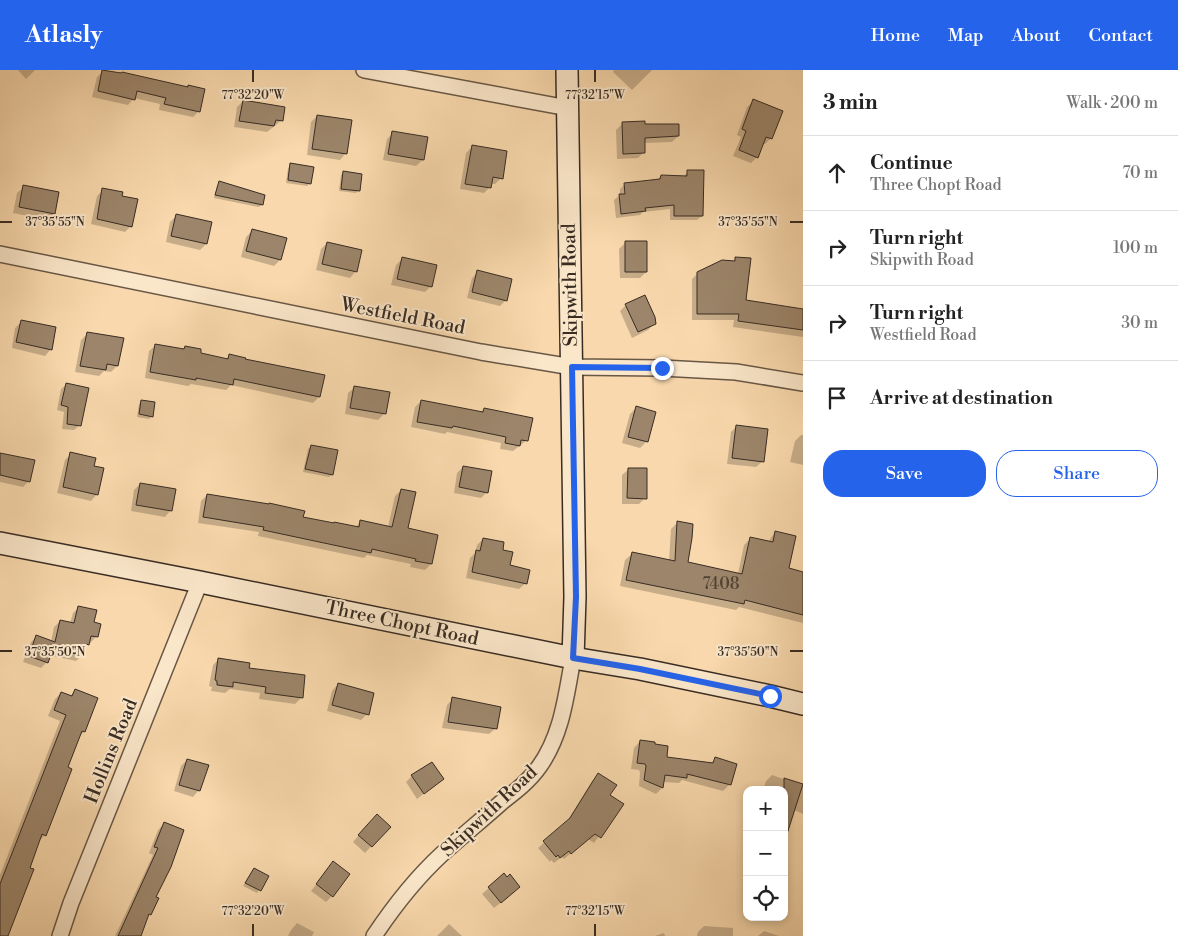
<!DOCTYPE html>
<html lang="en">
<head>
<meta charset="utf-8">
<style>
  body { margin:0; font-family:"Libre Bodoni",serif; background:#f2f2f2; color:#222 }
  .controls { position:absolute; right:15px; bottom:15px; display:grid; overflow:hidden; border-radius:10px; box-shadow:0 2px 8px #0003 }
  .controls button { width:45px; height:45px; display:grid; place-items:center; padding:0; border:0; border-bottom:1px solid #e0e0e0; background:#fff; color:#222; font:25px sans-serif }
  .stop { position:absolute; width:15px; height:15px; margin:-11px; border:4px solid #2563eb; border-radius:50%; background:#fff }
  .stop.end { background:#2563eb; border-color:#fff; box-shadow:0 1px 5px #0008 }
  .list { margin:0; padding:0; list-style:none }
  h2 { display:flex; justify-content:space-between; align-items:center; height:65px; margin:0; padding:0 20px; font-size:21px }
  h2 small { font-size:16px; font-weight:400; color:#767676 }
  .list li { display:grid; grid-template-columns:32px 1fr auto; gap:15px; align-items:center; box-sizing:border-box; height:75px; padding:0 20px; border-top:1px solid #e0e0e0 }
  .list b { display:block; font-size:19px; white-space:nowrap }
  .list p { margin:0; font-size:16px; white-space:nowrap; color:#767676 }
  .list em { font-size:16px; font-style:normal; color:#767676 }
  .actions { display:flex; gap:10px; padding:15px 20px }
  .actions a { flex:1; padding:11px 0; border:1px solid #2563eb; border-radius:20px; text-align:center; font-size:18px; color:#2563eb }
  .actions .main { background:#2563eb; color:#fff }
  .icon { flex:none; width:28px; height:28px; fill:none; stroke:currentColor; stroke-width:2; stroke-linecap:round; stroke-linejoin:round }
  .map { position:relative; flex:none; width:803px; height:866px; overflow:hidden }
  header { display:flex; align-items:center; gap:30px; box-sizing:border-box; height:70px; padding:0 25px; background:#2563eb; color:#fff }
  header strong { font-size:24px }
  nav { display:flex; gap:28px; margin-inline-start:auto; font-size:18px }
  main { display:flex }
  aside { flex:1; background:#fff }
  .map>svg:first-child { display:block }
  .shadow { fill:#0003 }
  .building { fill:#9c856a; stroke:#382c23 }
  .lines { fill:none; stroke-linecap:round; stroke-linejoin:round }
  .minor-casing { stroke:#685745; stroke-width:18 }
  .secondary-casing { stroke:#382c23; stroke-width:24 }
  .minor { stroke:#fae6c9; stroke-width:15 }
  .secondary { stroke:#fae6c9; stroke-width:21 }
  .route { stroke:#2563eb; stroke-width:6 }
  .ticks { fill:none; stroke:#382c23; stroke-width:2 }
  .labels { text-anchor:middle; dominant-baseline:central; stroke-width:4; stroke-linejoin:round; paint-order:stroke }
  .number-label { font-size:16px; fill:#514235 }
  .street-label { font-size:19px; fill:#382c23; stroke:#fae6c9 }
  .ticks-label { font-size:12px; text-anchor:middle; fill:#382c23; stroke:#fae6c9; stroke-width:4; stroke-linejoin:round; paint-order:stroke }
</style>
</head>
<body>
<header>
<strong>Atlasly</strong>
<nav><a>Home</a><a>Map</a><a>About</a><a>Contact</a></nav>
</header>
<main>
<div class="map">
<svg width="803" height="866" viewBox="0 0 803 866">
  <rect width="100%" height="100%" fill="#f8d8ac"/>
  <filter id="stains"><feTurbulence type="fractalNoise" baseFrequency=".004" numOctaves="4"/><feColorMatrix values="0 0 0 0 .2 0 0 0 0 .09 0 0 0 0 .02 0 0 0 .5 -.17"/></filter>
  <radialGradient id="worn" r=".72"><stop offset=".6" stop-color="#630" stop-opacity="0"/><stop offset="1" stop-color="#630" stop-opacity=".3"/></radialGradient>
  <!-- shadow -->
  <path class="shadow" d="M18 0H35L26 9Z
    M614 0H652L632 20 613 2Z
    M103 1 199 41 193 47 159 40 160 34 134 28 128 35 92 27 97 7Z
    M243 31 282 50 267 62 234 57 237 37Z
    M754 31 771 68 765 74H762L757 87 751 93 733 86 741 67 737 65 747 37Z
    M317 46 346 83 340 90 307 85 311 52Z
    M622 54 643 55 678 66 672 72 644 73V82L638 88 617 89 616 60Z
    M393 63 423 90 416 96 383 90 387 69Z
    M472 77 501 108 495 114H491L490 117 484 123 460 119 466 83Z
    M291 95 310 113 307 116 286 113 288 98Z
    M688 101 702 146 697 150H670V139L643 142 640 145 616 148 614 130 620 125V119L625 114 656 111 661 106 683 107Z
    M343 103 359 120 356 123 339 121 341 105Z
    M220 113 262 135 259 137 214 128 217 116Z
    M24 117 54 144 48 150 13 143 17 123Z
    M103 120 121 127 131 156 125 162 91 154 97 126Z
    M176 146 206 174 200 180 166 172 170 152Z
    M252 161 280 190 274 196 241 187 246 167Z
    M327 173 356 201 350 208 316 200 321 179Z
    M625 173 646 202 640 208H620L619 179Z
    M736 188 745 232 803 240V267L733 257 734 250H692V209L698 203 732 192Z
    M402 189 431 216 425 222 391 215 396 195Z
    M478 202 506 230 500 236 467 228 472 208Z
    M626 235 654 254 648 260 632 268 620 241Z
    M21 252 51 279 45 286 12 278 15 258Z
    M87 264 122 269 117 296 111 302 104 301 99 306 75 302 81 270Z
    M156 275 182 280 185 277 199 284 225 290 229 286 319 327 313 333 231 315 226 320 191 314 188 316 145 308 149 281Z
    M67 314 80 355 74 360 62 359 64 342 57 340 61 319Z
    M355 317 385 343 378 350 345 344 348 323Z
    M142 331 152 346 149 349 137 347 139 334Z
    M421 331 481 342 484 339 527 370 513 381 500 379 501 373 447 362 445 364 411 357 415 337Z
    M636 338 654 343 646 372 640 378 622 373 630 344Z
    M737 356 763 391 756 397 727 394 731 362Z
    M801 365H803V395L790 392 795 371Z
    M311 376 332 405 329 407 303 402 308 379Z
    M71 384 93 397 97 424 91 431 57 423 65 390Z
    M0 385 29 411 23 417 0 412Z
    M463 397 487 422 481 428 454 423 457 403Z
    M629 399 645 428 639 434H622V405Z
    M140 414 171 440 165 447 131 441 134 420Z
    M401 420 407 459 431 494 425 500 410 497 411 494 367 485 364 488 258 466 259 462 198 453 201 431 207 425 302 448 355 458 361 451 388 457 395 426Z
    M678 452 686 493 738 504 744 475 751 468 768 472 775 462 787 499 803 503V553L739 537 736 540 620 516 625 490 632 484 669 491 671 459Z
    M483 469 501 481 508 496 526 513 519 519 466 508 470 488 475 483 477 475Z
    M79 537 93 553 96 567 90 573 88 572 83 579 82 585 76 591 49 585 47 592 41 598 23 592 31 572 37 566 51 572 54 557 60 551 70 553 73 543Z
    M219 589 247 599 301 628 295 634 259 629 260 623 230 619 225 623 211 621 212 617 209 616 213 595Z
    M338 614 367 644 361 650 327 641 332 621Z
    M75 621 84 662 78 667 66 698 45 765 39 771 6 866H0V805L60 651 48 646 55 629 61 623 69 627Z
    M453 629 496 658 489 664 442 658 447 635Z
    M640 671 665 688 710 694 715 689 729 715 723 721 682 710 679 713 663 712 662 718 656 724 639 716 640 703 639 700 631 699 634 678Z
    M187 690 199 720 193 727 174 721 181 696Z
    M598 705 609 725 623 734 594 773 588 769 564 789 562 787 554 793 551 790 550 792 538 778 566 753 592 711Z
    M772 705 803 716V744L794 740 784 720H763L766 711Z
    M412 706 442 709 417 729 406 712Z
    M371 751 389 757 365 783 353 772Z
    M164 754 155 827 150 844 147 848 140 866H115L153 785 149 783 158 760Z
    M333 793 332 826 326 832 311 821Z
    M254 799 267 807 257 823 243 816Z
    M504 805 513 823 494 838 482 824Z
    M297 853 314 862 312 866H288L291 860Z
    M449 854 462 866H437Z
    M704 856 733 858V866H697L698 862Z
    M764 861 779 866H758Z
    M664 863 665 866H655Z"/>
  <!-- building -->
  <path class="building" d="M102 0 121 3 122 2 188 17V15L205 19 200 42 164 34 166 28 137 21 135 30 98 21Z
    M753 29 783 41 772 69 766 67 758 88 739 80 746 61 742 59Z
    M243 30 285 37 283 51 276 50 274 56 239 51Z
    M317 45 352 50 347 84 312 79Z
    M645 51V54H679V66L645 68V83L623 84 622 52Z
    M392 61 428 67 424 90 388 84Z
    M472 75 507 81 503 109 493 107 491 118 465 114Z
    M290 93 314 97 311 114 288 110Z
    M687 100H704L703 146H674V135L645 138 646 141 621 144 619 124H625L624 113 660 109 661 105 687 106Z
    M343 101 362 104 360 121 341 119Z
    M219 111 265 125 263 135 215 125Z
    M23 115 59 122 55 144 19 137Z
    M102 118 123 122 122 126 138 129 132 157 97 149Z
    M176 144 212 152 207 174 171 166Z
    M252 159 287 168 281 190 246 181Z
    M625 171H647V202H625Z
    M327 172 362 180 357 202 322 194Z
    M402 187 437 195 432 217 397 209Z
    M735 187 751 188 746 230 803 239V260L738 251 739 244H697V202L722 190 735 191Z
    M477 200 512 209 507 231 472 222Z
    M645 225 655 247 656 254 638 262 625 234Z
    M21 250 56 257 52 280 16 272Z
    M87 262 124 268 118 296 107 294 106 300 80 296Z
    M155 274 184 279 185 276 201 279V283L228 289 229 284 246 288 245 289 325 305 320 327 234 309 233 315 196 308V310L150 302Z
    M66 313 89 318 81 356 67 354 68 337 61 335Z
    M354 316 390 322 386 344 350 338Z
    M141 330 155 332 153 347 139 344Z
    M421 330 483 342 484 338 533 348 528 371 521 370 520 376 505 373 506 367 453 356 452 358 417 352Z
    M636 336 656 342 648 372 628 367Z
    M736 355 768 359 764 392 732 388Z
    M311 375 338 380 333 405 305 399Z
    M70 382 96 388 94 396 104 398 98 425 63 417Z
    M0 383 35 390 30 412 0 405Z
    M463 396 492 401 488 423 459 417Z
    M628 398H647V429L627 428Z
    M140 413 176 419 172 441 136 435Z
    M401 419 416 422 408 458 438 465 432 494 415 491 416 489 372 479 371 483 263 460 264 457 203 447 207 424 269 434V433L305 441 303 447 334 453V452L359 457 360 450 392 457Z
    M677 451 693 454 692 468 688 492 742 504 750 467 773 472 775 461 796 466 789 498 803 502V545L745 530 744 534 626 510 632 482 675 491Z
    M483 468 504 472 503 480 513 482 510 495 530 500 527 514 472 502 476 480 480 481Z
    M78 536 97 540 94 552 101 554 98 567 91 566 89 575 86 574 83 586 54 578V576L48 593 29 586 36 565 55 572 60 550 74 553Z
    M218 588 250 593 249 598 305 605 303 628 265 623 266 617 233 612V617L217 615V611L215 610Z
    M338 613 374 623 369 645 332 635Z
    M75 619 98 628 85 662 82 661 68 697 72 699 46 766 42 764 30 798 34 799 8 866H0V814L66 645 54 640 61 622 72 626Z
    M452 627 501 637 497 659 448 652Z
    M640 670 655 672V674L668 676 667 687 713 693 715 687 737 694 731 715 687 704V708L665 705 663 718 644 710 646 696 645 694 637 693Z
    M187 689 209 695 200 721 179 715Z
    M432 692 444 709 424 724 411 705Z
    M598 703 617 715 610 725 624 734 601 768 595 764 571 784 569 781 560 788 558 785 556 787 543 771 570 748Z
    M784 708 803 714 787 764H784Z
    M377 744 391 757 372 777 358 765Z
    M164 752 184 760 171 797 156 827 159 828 151 845 149 844 141 866H118L158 778 154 777Z
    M333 791 350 804 333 827 316 814Z
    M254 798 269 806 261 821 245 813Z
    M504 803 507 807 510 804 520 817 501 833 488 817Z"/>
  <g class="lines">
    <defs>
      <path id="minor" d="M364 0 568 38
        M0 184 481 282 572 297 662 298 736 302 803 313
        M60 866 71 833 200 512
        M374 866C394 836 416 808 442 784 462 766 483 749 503 731 516 721 529 711 539 697 562 665 566 626 573 588"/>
      <path id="secondary" d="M567 0 575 527 573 588
        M0 473 200 512 573 588 640 599 770 626 803 634"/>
    </defs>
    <!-- minor casing -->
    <use href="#minor" class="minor-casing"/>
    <!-- secondary casing -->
    <use href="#secondary" class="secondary-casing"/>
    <!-- minor -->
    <use href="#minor" class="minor"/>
    <!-- secondary -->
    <use href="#secondary" class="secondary"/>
  </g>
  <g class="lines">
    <!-- route -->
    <path class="route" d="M662 298 572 297 576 527 573 588 640 599 770 626"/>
  </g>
  <!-- ticks -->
  <path class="ticks" d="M253 0V12M595 0V12M0 152H12M790 152H803M0 581H12M790 581H803M253 854V866M595 854V866"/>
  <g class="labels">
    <!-- number labels -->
    <g class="number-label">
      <text x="721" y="514">7408</text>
    </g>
    <!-- street labels -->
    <g class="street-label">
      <text transform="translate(570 215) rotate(-91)">Skipwith Road</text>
      <text transform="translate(403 246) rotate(11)">Westfield Road</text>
      <text transform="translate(402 553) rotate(12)">Three Chopt Road</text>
      <text transform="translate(111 681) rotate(-68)">Hollins Road</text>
      <text transform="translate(489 741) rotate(-43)">Skipwith Road</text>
    </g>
  </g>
  <g class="ticks-label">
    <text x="253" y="29">77°32'20"W</text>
    <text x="595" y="29">77°32'15"W</text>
    <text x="55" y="156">37°35'55"N</text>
    <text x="748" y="156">37°35'55"N</text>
    <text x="55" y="586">37°35'50"N</text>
    <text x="748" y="586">37°35'50"N</text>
    <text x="253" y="845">77°32'20"W</text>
    <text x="595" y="845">77°32'15"W</text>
  </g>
  <rect width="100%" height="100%" filter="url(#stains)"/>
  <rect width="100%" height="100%" fill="url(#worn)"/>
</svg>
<div class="controls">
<button>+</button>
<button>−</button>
<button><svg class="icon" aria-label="locate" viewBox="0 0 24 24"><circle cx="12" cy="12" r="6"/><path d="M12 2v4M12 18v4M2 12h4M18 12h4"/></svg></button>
</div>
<div class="stop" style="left:770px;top:626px"></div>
<div class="stop end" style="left:662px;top:298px"></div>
</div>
<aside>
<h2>3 min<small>Walk · 200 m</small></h2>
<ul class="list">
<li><svg class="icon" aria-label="ahead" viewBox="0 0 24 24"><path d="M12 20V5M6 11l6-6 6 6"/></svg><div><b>Continue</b><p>Three Chopt Road</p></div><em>70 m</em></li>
<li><svg class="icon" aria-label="right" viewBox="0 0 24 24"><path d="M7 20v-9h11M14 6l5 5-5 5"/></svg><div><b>Turn right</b><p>Skipwith Road</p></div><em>100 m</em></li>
<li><svg class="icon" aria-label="right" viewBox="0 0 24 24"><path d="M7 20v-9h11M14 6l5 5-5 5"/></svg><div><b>Turn right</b><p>Westfield Road</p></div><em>30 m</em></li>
<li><svg class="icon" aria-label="arrive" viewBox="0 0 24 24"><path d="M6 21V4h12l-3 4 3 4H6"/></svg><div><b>Arrive at destination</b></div></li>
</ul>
<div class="actions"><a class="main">Save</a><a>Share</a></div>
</aside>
</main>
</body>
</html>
